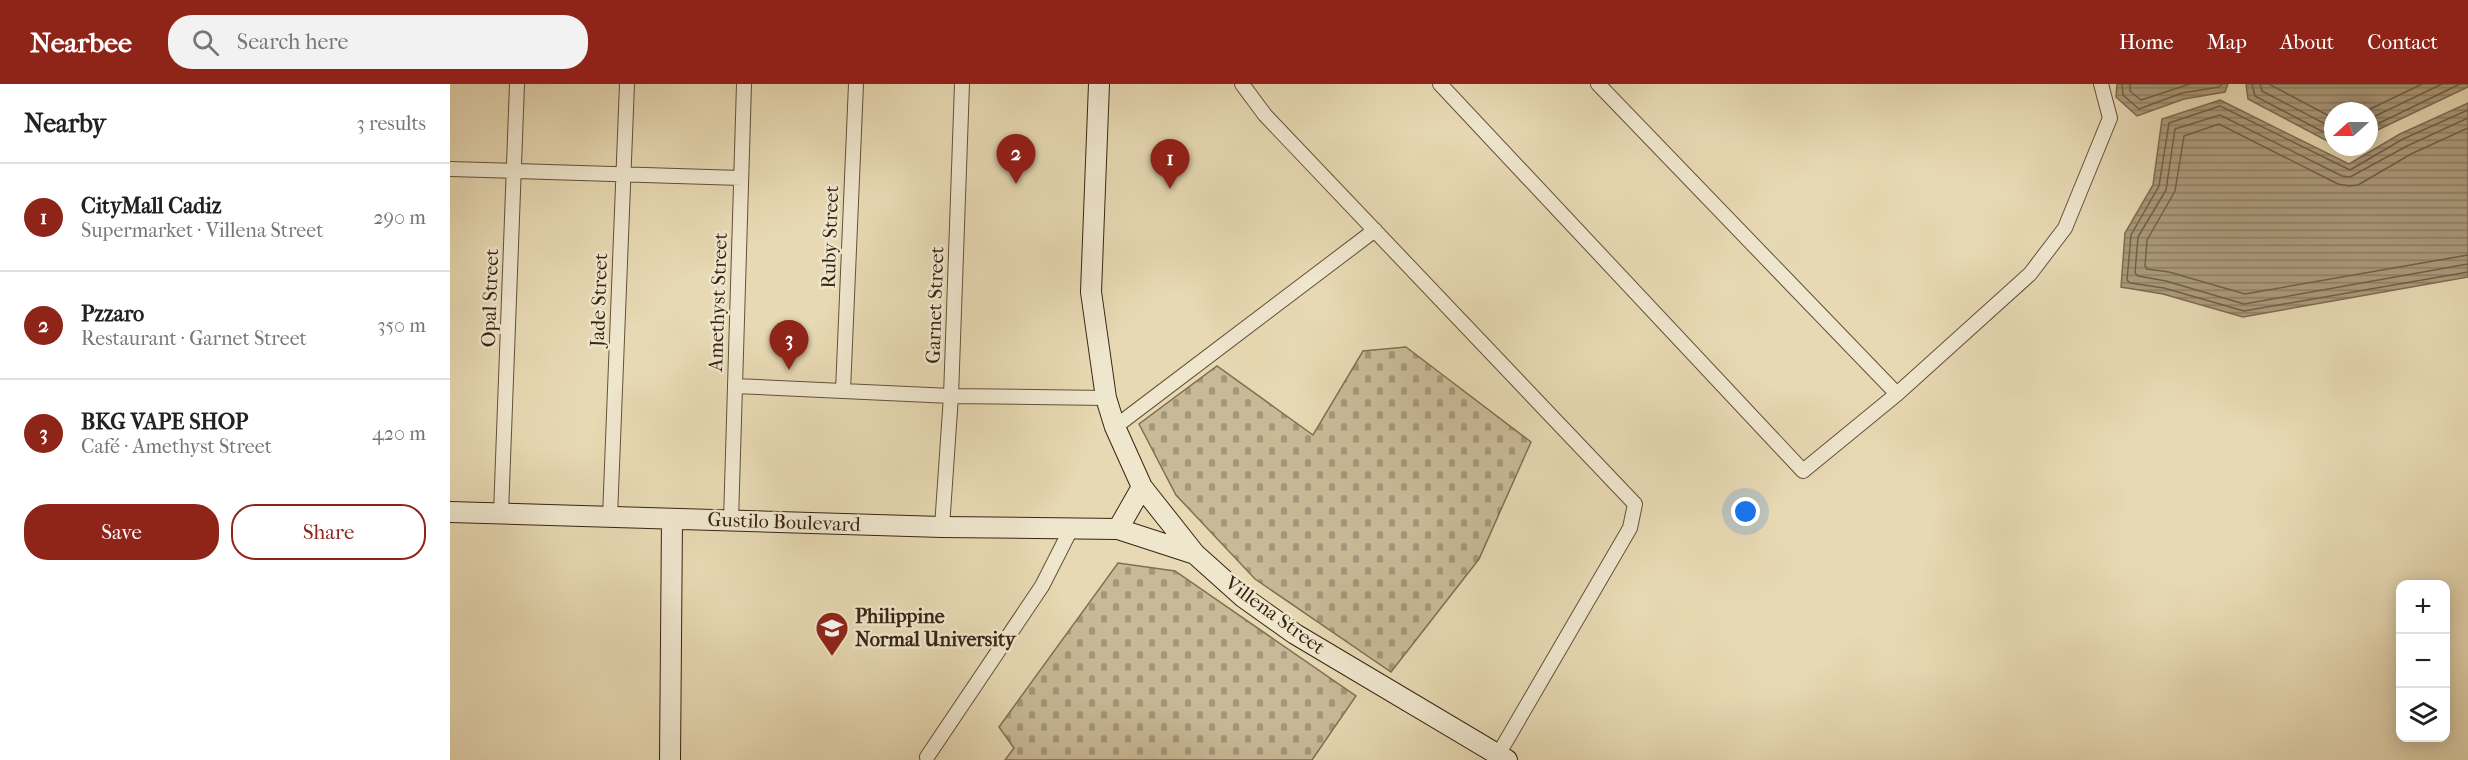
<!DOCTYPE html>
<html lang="en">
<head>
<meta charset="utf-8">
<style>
  body { margin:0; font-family:"IM FELL French Canon",serif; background:#f2f2f2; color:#222 }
  .controls { position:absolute; right:18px; bottom:18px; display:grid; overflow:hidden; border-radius:12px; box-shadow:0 3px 15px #0003 }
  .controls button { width:54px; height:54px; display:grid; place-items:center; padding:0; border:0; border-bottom:2px solid #e0e0e0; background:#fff; color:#222; font:30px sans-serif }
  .compass { position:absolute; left:1874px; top:18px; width:54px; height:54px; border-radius:50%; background:#fff; box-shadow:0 3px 15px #0003; rotate:249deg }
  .you { position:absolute; left:1296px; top:428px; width:21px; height:21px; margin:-15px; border:4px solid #fff; border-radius:50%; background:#1a73e8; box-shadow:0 0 0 9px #1a73e833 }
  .badge { display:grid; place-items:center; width:39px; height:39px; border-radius:50%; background:#8f2418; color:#fff; font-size:20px; font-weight:700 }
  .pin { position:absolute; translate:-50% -50px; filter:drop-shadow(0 2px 3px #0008) }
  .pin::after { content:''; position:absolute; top:32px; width:21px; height:18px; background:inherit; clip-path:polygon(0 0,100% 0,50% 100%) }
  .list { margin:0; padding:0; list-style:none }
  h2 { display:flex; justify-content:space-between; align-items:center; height:78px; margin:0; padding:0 24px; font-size:26px }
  h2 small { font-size:20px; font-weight:400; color:#767676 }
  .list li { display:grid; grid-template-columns:39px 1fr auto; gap:18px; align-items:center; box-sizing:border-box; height:108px; padding:0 24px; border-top:2px solid #e0e0e0 }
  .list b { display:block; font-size:22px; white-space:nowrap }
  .list p { margin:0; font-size:20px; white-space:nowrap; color:#767676 }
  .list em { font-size:20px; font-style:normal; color:#767676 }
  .actions { display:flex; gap:12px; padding:18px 24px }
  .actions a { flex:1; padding:14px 0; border:2px solid #8f2418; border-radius:24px; text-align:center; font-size:21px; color:#8f2418 }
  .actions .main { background:#8f2418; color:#fff }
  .icon { flex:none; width:33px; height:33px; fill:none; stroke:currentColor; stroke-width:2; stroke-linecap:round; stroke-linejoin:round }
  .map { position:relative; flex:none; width:2018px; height:676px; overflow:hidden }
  header { display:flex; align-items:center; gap:36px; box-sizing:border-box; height:84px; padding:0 30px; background:#8f2418; color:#fff }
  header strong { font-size:28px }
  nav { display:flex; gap:33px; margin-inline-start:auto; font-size:21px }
  .search { width:420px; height:54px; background:#f2f2f2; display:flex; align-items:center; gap:15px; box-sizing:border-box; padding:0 21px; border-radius:24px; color:#767676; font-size:22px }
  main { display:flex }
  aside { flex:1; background:#fff }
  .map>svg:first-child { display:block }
  .cemetery { fill:url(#cemetery-stones); stroke:#816f54; stroke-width:1.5 }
  .water { fill:url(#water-rules); stroke:#7e6b51; stroke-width:1.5 }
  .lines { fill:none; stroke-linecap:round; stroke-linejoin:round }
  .shore { stroke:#726046; stroke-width:1.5 }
  .street-casing { stroke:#64513a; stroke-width:16 }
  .secondary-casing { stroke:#392411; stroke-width:22 }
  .street { stroke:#efe6ce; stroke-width:14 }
  .secondary { stroke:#efe6ce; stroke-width:20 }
  .labels { text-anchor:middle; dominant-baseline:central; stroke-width:5; stroke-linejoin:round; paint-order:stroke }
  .street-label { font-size:20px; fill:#392411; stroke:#efe6ce }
  .poi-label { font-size:20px; font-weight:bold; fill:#392411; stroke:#efe6ce; text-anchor:start }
</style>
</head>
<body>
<header>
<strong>Nearbee</strong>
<div class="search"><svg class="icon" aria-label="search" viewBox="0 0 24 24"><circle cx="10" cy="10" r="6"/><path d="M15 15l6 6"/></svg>Search here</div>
<nav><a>Home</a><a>Map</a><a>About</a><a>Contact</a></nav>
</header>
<main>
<aside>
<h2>Nearby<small>3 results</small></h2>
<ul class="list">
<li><span class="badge">1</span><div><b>CityMall Cadiz</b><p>Supermarket · Villena Street</p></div><em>290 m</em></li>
<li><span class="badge">2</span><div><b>Pzzaro</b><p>Restaurant · Garnet Street</p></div><em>350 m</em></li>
<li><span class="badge">3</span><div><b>BKG VAPE SHOP</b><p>Café · Amethyst Street</p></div><em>420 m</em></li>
</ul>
<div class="actions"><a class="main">Save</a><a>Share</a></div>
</aside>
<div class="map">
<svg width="2018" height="676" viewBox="0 0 2018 676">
  <defs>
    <pattern id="cemetery-stones" width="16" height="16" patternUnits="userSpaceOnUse" patternTransform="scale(1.5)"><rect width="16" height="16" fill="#c9ba97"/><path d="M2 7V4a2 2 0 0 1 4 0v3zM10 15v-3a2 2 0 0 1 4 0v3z" fill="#a4977a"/></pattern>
    <pattern id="water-rules" width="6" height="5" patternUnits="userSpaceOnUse" patternTransform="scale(1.5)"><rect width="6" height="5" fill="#ac9b7c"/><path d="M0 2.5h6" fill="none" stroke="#8d7e64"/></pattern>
  </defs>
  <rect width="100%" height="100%" fill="#e7d9b3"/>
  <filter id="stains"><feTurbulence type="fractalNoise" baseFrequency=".00333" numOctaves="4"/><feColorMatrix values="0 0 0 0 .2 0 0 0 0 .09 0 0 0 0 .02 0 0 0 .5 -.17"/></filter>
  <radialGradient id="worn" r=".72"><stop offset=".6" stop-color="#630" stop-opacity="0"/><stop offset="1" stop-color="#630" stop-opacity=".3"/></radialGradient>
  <!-- cemetery -->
  <path class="cemetery" d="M956 263 1081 358 1029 475 941 588 805 495 726 411 689 340 767 282 863 351 913 267Z
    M668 479 725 487 906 612 862 676H555L564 664 549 643Z"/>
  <!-- water -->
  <path class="water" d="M1667 0H1778L1775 8 1734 15 1687 32 1666 13Z
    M1796 0H2018V3L1919 50V27H1883V60L1798 15Z
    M1770 16 1899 80 1950 50 2018 19V193L1793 233 1713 210 1671 203 1675 149 1703 101 1712 35Z"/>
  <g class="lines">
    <!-- shore -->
    <path class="shore" d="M1672 0 1673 11 1689 25 1732 9 1769 3 1772 0
      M1680 0V7L1691 16 1740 0
      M1802 0 1805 12 1883 53
      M1810 0 1812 7 1883 44
      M1819 0 1883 34
      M2018 26 1953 55 1900 86 1770 22 1719 39 1709 102 1681 151 1677 196 1680 199 1714 204 1794 227 2018 188
      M1916 27 1972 0
      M2018 34 1957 62 1900 93 1892 92 1770 31 1725 45 1716 106 1688 153 1685 189 1688 192 1716 197 1794 220 2018 180
      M1919 35 1992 0
      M1919 44 2010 0
      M2018 44 1961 70 1908 101 1899 102 1888 100 1769 40 1734 52 1725 107 1697 156 1695 182 1697 185 1719 188 1795 210 2018 171"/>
    <defs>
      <path id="street" d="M792 0 815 31 1185 420 1180 444 1045 676
        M990 0 1353 387 1447 310 1580 190 1615 144 1660 34 1651 0
        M1148 0 1447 310
        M0 85 291 94
        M285 302 501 312 656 314
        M393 307 406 0
        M665 343 925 146
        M51 429 67 0
        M160 433 177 0
        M281 437 294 0
        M492 443 501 312 512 0
        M477 673 592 502 621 445"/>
      <path id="secondary" d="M649 0 641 208 656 314 665 343 692 403 745 470 793 513 845 550 1057 676
        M0 428 492 443 668 445 745 470
        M668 445 692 403
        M220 676 222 435"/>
    </defs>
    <!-- street casing -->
    <use href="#street" class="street-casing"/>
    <!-- secondary casing -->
    <use href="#secondary" class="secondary-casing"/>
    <!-- street -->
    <use href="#street" class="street"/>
    <!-- secondary -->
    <use href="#secondary" class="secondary"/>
  </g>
  <!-- icons -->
  <defs>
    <symbol id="university-pin" viewBox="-11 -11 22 30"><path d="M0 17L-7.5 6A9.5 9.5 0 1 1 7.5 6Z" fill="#8f2418" stroke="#efe6ce"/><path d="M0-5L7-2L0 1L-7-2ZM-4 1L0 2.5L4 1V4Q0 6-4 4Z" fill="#fff"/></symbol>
  </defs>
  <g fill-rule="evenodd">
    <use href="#university-pin" x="363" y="525" width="38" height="52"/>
  </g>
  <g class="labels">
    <!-- street labels -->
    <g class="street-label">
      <text transform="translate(380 153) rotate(-88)">Ruby Street</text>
      <text transform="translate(40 214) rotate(-88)">Opal Street</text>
      <text transform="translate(149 216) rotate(-88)">Jade Street</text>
      <text transform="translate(268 218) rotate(-88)">Amethyst Street</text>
      <text transform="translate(485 221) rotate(-88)">Garnet Street</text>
      <text transform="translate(334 438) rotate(2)">Gustilo Boulevard</text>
      <text transform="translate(825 531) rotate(36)">Villena Street</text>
    </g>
    <!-- poi labels -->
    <g class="poi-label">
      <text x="405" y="532">Philippine<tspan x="405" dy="23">Normal University</tspan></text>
    </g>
  </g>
  <rect width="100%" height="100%" filter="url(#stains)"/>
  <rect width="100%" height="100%" fill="url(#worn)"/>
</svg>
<div class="controls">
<button>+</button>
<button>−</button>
<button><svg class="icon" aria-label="layers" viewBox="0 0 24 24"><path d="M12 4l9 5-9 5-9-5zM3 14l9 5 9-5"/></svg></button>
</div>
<svg class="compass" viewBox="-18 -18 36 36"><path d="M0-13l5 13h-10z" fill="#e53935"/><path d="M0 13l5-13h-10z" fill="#767676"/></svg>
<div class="you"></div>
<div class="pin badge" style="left:720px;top:105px">1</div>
<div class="pin badge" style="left:566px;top:100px">2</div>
<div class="pin badge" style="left:339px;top:286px">3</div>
</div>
</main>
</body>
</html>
